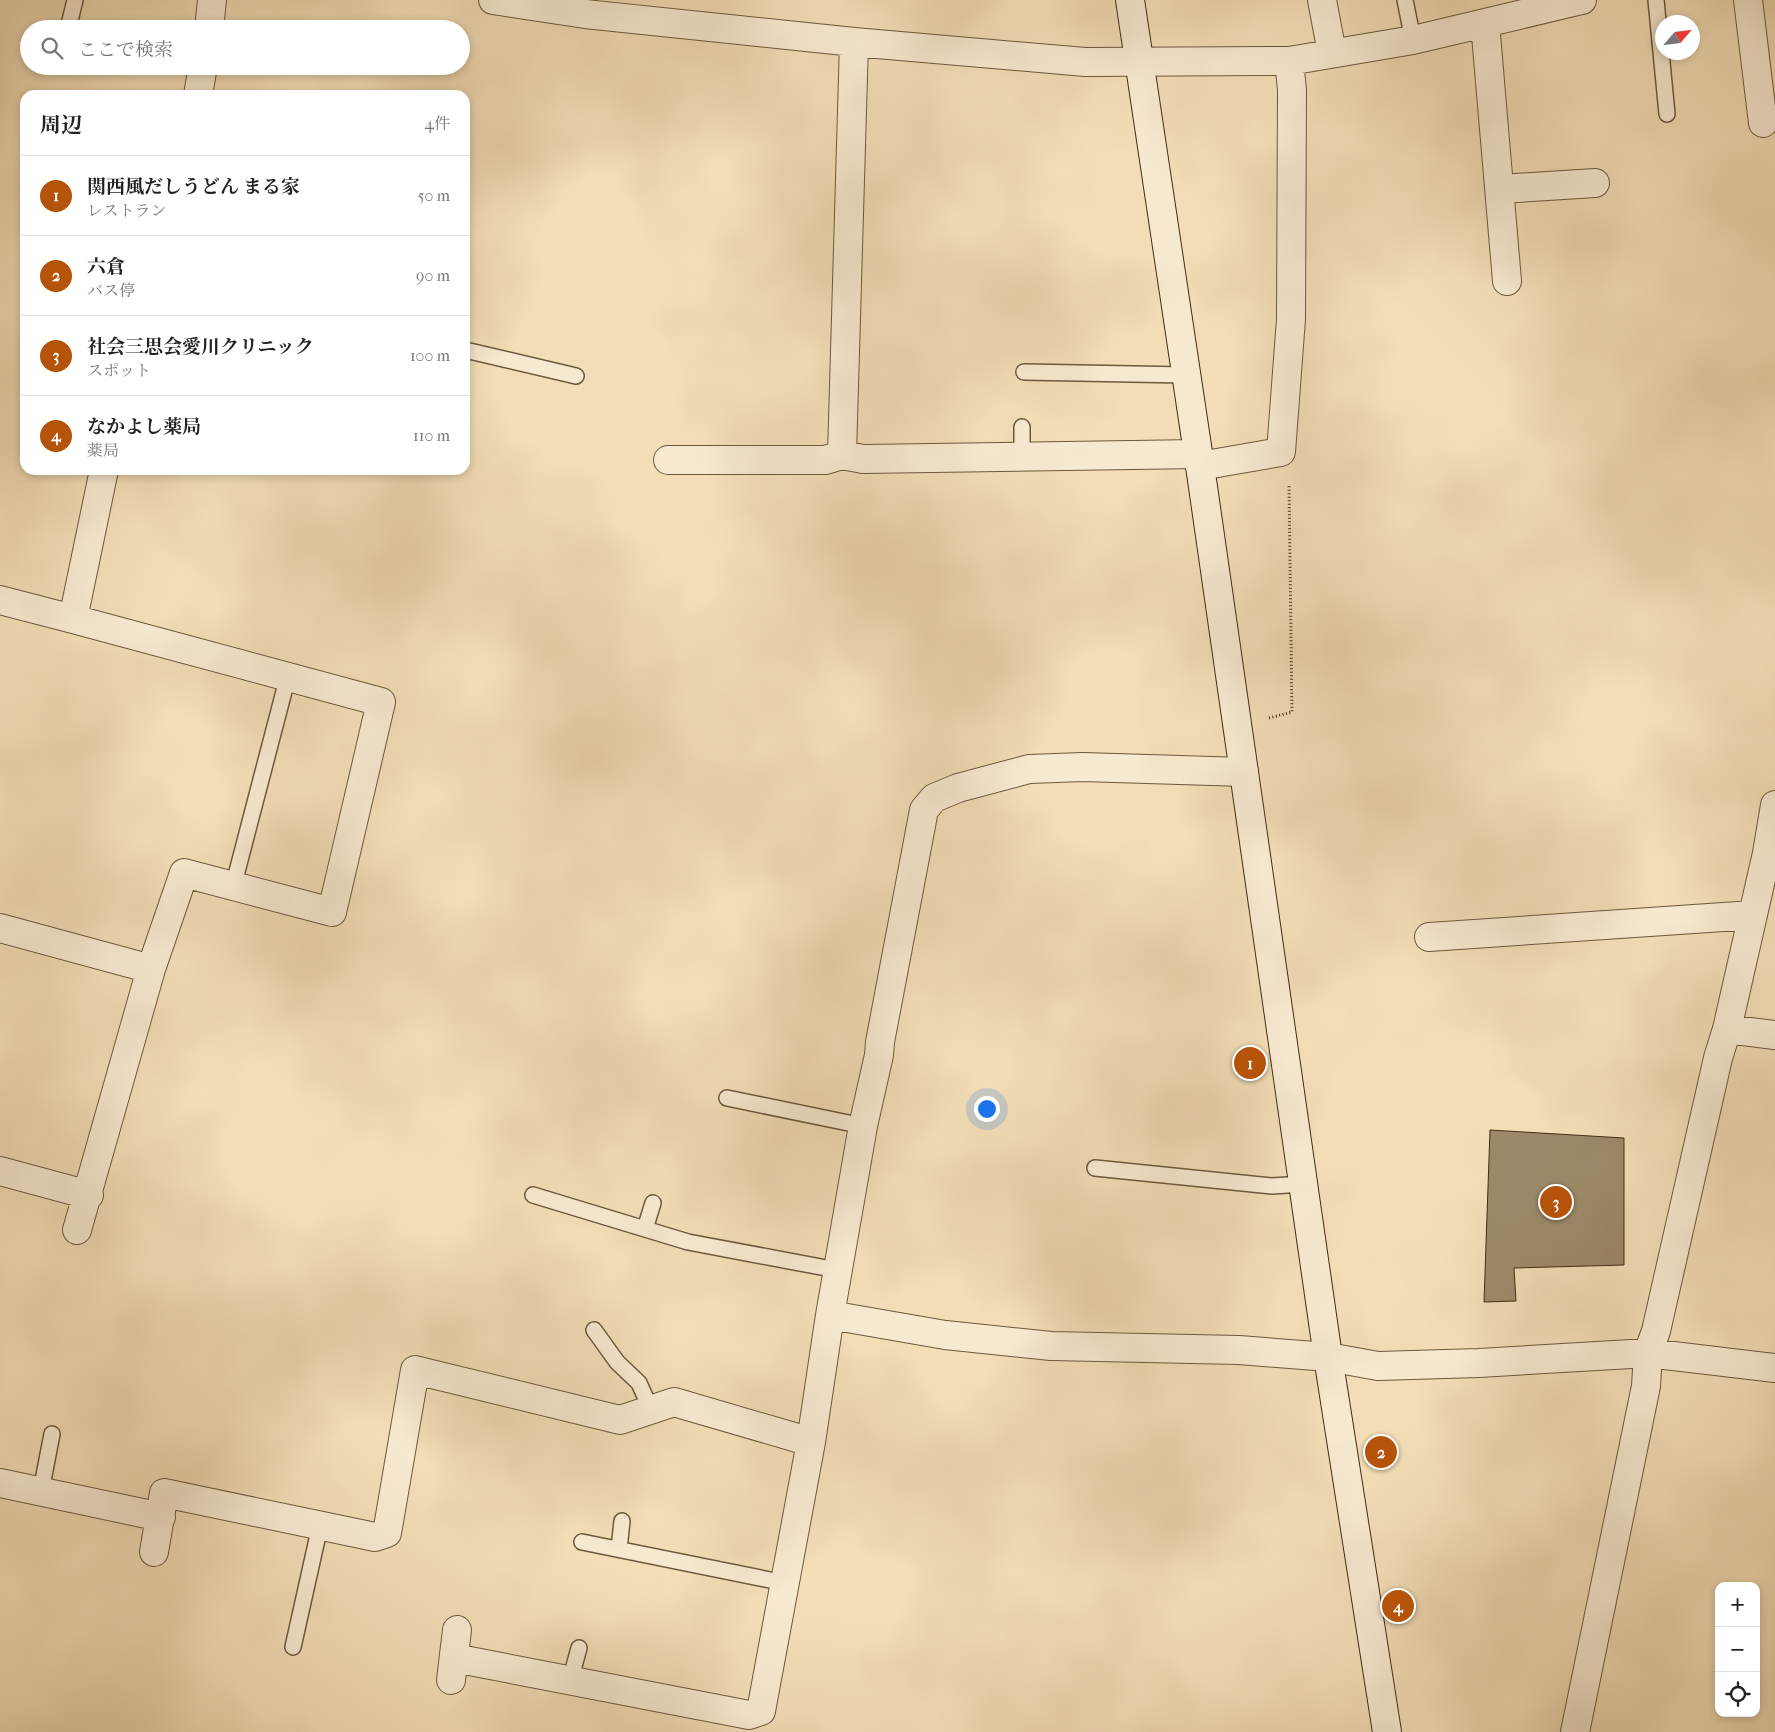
<!DOCTYPE html>
<html lang="ja">
<head>
<meta charset="utf-8">
<style>
  body { margin:0; font-family:"IM FELL French Canon","Noto Serif JP",serif; background:#f2f2f2; color:#222 }
  .controls { position:absolute; right:15px; bottom:15px; display:grid; overflow:hidden; border-radius:10px; box-shadow:0 2px 8px #0003 }
  .controls button { width:45px; height:45px; display:grid; place-items:center; padding:0; border:0; border-bottom:1px solid #e0e0e0; background:#fff; color:#222; font:25px sans-serif }
  .compass { position:absolute; left:1655px; top:15px; width:45px; height:45px; border-radius:50%; background:#fff; box-shadow:0 2px 8px #0003; rotate:62deg }
  .you { position:absolute; left:986px; top:1108px; width:18px; height:18px; margin:-12px; border:4px solid #fff; border-radius:50%; background:#1a73e8; box-shadow:0 0 0 8px #1a73e833 }
  .badge { display:grid; place-items:center; width:32px; height:32px; border-radius:50%; background:#b45309; color:#fff; font-size:16px; font-weight:700 }
  .pin { position:absolute; translate:-50% -50%; border:2px solid #fff; box-shadow:0 1px 5px #0006 }
  .list { margin:0; padding:0; list-style:none }
  h2 { display:flex; justify-content:space-between; align-items:center; height:65px; margin:0; padding:0 20px; font-size:21px }
  h2 small { font-size:16px; font-weight:400; color:#767676 }
  .list li { display:grid; grid-template-columns:32px 1fr auto; gap:15px; align-items:center; box-sizing:border-box; height:80px; padding:0 20px; border-top:1px solid #e0e0e0 }
  .list b { display:block; font-size:19px; white-space:nowrap }
  .list p { margin:0; font-size:16px; white-space:nowrap; color:#767676 }
  .list em { font-size:16px; font-style:normal; color:#767676 }
  .icon { flex:none; width:28px; height:28px; fill:none; stroke:currentColor; stroke-width:2; stroke-linecap:round; stroke-linejoin:round }
  .map { position:relative; flex:none; width:1775px; height:1732px; overflow:hidden }
  .search { position:absolute; background:#fff; box-shadow:0 2px 8px #0003; left:20px; top:20px; width:450px; height:55px; display:flex; align-items:center; gap:12px; box-sizing:border-box; padding:0 18px; border-radius:28px; color:#767676; font-size:19px }
  .panel { position:absolute; background:#fff; box-shadow:0 2px 8px #0003; left:20px; top:90px; width:450px; height:385px; border-radius:15px }
  .map>svg:first-child { display:block }
  .building { fill:#9d8969; stroke:#402d15 }
  .lines { fill:none; stroke-linecap:round; stroke-linejoin:round }
  .lane-casing { stroke:#6c593d; stroke-width:18 }
  .street-casing { stroke:#6c593d; stroke-width:30 }
  .secondary-casing { stroke:#402d15; stroke-width:30 }
  .path { stroke:#402d15; stroke-width:3; stroke-dasharray:1 2.5; stroke-linecap:butt }
  .lane { stroke:#f7e9d0; stroke-width:15 }
  .street { stroke:#f7e9d0; stroke-width:28 }
  .secondary { stroke:#f7e9d0; stroke-width:28 }
</style>
</head>
<body>
<div class="map">
<svg width="1775" height="1732" viewBox="0 0 1775 1732">
  <rect width="100%" height="100%" fill="#f2ddb6"/>
  <filter id="stains"><feTurbulence type="fractalNoise" baseFrequency=".004" numOctaves="4"/><feColorMatrix values="0 0 0 0 .2 0 0 0 0 .09 0 0 0 0 .02 0 0 0 .5 -.17"/></filter>
  <radialGradient id="worn" r=".72"><stop offset=".6" stop-color="#630" stop-opacity="0"/><stop offset="1" stop-color="#630" stop-opacity=".3"/></radialGradient>
  <!-- building -->
  <path class="building" d="M1490 1130 1624 1138V1265L1514 1268 1516 1301 1484 1302Z"/>
  <g class="lines">
    <defs>
      <path id="lane" d="M1405 0 1413 40
        M1656 0 1667 114
        M68 29 75 0
        M465 350 576 376
        M1024 372 1186 375
        M1022 427V457
        M233 887 288 676
        M727 1098 863 1126
        M1095 1168 1272 1186 1303 1184
        M533 1195 688 1242 837 1270
        M645 1229 653 1203
        M594 1330 617 1362 639 1383 651 1410
        M41 1491 52 1434
        M582 1542 785 1583
        M619 1549 622 1521
        M293 1647 320 1526
        M570 1681 579 1648"/>
      <path id="street" d="M493 0 585 14 854 42 1085 62 1289 61 1413 40 1582 0
        M1322 0 1332 53
        M1748 0 1763 123
        M1485 23 1507 281
        M209 29 212 0
        M854 42 842 455 863 459 1198 454
        M198 95 203 66
        M1500 189 1595 183
        M668 460H825L842 455
        M1200 466 1281 452 1291 319 1292 90 1289 61
        M0 600 73 619 104 470
        M73 619 381 702 332 912 184 873 151 969 77 1230
        M0 928 151 969
        M1429 937 1753 915
        M1727 1029 1775 1035
        M0 1171 89 1195
        M830 1315 863 1126 879 1055 880 1042 924 810 934 798 958 788 1029 769 1083 767 1244 772
        M0 1483 161 1517
        M154 1552 164 1493 375 1537 387 1533 415 1370 620 1420 674 1402 811 1442
        M454 1658 749 1715 761 1711 811 1442 830 1315 945 1335 1051 1346 1239 1350 1328 1357 1378 1366 1479 1363 1648 1353 1775 1368
        M451 1680 457 1630
        M1575 1732 1646 1386 1648 1353 1656 1331 1718 1058 1727 1029 1767 853 1775 805"/>
      <path id="secondary" d="M1130 0 1200 466 1328 1357 1387 1732"/>
    </defs>
    <!-- lane casing -->
    <use href="#lane" class="lane-casing"/>
    <!-- street casing -->
    <use href="#street" class="street-casing"/>
    <!-- secondary casing -->
    <use href="#secondary" class="secondary-casing"/>
    <!-- path -->
    <path class="path" d="M1269 718 1292 712 1289 484"/>
    <!-- lane -->
    <use href="#lane" class="lane"/>
    <!-- street -->
    <use href="#street" class="street"/>
    <!-- secondary -->
    <use href="#secondary" class="secondary"/>
  </g>
  <rect width="100%" height="100%" filter="url(#stains)"/>
  <rect width="100%" height="100%" fill="url(#worn)"/>
</svg>
<div class="controls">
<button>+</button>
<button>−</button>
<button><svg class="icon" aria-label="locate" viewBox="0 0 24 24"><circle cx="12" cy="12" r="6"/><path d="M12 2v4M12 18v4M2 12h4M18 12h4"/></svg></button>
</div>
<svg class="compass" viewBox="-18 -18 36 36"><path d="M0-13l5 13h-10z" fill="#e53935"/><path d="M0 13l5-13h-10z" fill="#767676"/></svg>
<div class="you"></div>
<div class="pin badge" style="left:1250px;top:1063px">1</div>
<div class="pin badge" style="left:1381px;top:1452px">2</div>
<div class="pin badge" style="left:1556px;top:1202px">3</div>
<div class="pin badge" style="left:1398px;top:1606px">4</div>
<div class="search"><svg class="icon" aria-label="search" viewBox="0 0 24 24"><circle cx="10" cy="10" r="6"/><path d="M15 15l6 6"/></svg>ここで検索</div>
<section class="panel">
<h2>周辺<small>4件</small></h2>
<ul class="list">
<li><span class="badge">1</span><div><b>関西風だしうどん まる家</b><p>レストラン</p></div><em>50 m</em></li>
<li><span class="badge">2</span><div><b>六倉</b><p>バス停</p></div><em>90 m</em></li>
<li><span class="badge">3</span><div><b>社会三思会愛川クリニック</b><p>スポット</p></div><em>100 m</em></li>
<li><span class="badge">4</span><div><b>なかよし薬局</b><p>薬局</p></div><em>110 m</em></li>
</ul>
</section>
</div>
</body>
</html>
